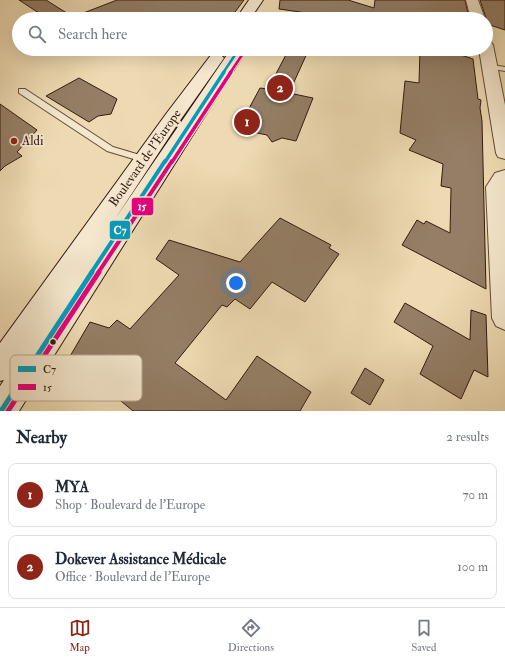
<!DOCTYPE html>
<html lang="en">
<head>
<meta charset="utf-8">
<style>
  body { margin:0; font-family:"IM FELL Double Pica",serif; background:#f2f2f3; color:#1f2937 }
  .you { position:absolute; left:236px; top:283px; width:14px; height:14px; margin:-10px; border:3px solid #fff; border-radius:50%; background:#1a73e8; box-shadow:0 0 0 6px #1a73e833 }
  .badge { display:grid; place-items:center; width:26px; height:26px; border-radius:50%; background:#8f2418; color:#fff; font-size:13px; font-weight:700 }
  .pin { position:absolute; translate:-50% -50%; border:2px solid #fff; box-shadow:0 1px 4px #0006 }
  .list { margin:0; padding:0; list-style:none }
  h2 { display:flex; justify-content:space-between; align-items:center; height:52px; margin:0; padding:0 16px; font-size:17px }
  h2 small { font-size:13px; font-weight:400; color:#747a83 }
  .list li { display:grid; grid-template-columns:26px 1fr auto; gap:12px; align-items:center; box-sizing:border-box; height:64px; margin:0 8px 8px; padding:0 8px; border:1px solid #e0e1e3; border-radius:8px }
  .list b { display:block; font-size:15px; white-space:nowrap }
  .list p { margin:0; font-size:13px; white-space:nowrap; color:#747a83 }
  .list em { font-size:13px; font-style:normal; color:#747a83 }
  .icon { flex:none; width:22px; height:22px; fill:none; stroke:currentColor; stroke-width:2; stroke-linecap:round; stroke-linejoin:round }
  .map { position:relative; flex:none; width:505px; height:411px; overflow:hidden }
  .search { position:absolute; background:#fff; box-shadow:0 4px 16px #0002; left:12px; right:12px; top:12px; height:44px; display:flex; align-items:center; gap:10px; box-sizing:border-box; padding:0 14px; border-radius:22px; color:#747a83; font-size:15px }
  .sheet { height:196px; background:#fff }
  nav { display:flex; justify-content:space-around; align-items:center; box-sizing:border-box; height:56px; border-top:1px solid #e0e1e3; background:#fff; font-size:11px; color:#747a83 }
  nav a { display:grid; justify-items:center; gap:2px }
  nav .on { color:#8f2418 }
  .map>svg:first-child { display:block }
  .building { fill:#947e65; stroke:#331a11 }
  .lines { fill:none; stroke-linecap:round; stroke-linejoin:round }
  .lane-casing { stroke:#624a39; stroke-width:2 }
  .street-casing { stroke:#624a39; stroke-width:2 }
  .secondary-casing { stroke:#331a11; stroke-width:2 }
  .lane { fill:#f4e7cd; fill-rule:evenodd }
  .street { fill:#f4e7cd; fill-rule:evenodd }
  .secondary { fill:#f4e7cd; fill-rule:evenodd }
  .bus-1-far3-casing { stroke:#f4e7cd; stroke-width:4.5 }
  .bus-1-far2-casing { stroke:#f4e7cd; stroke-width:6 }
  .bus-1-far1-casing { stroke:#f4e7cd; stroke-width:7 }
  .bus-1-casing { stroke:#f4e7cd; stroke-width:8 }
  .bus-2-far3-casing { stroke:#f4e7cd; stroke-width:4.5 }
  .bus-2-far2-casing { stroke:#f4e7cd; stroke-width:6 }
  .bus-2-far1-casing { stroke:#f4e7cd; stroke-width:7 }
  .bus-2-casing { stroke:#f4e7cd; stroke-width:8 }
  .bus-1-far3 { stroke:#059bbb; stroke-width:2.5 }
  .bus-1-far2 { stroke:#059bbb; stroke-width:3.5 }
  .bus-1-far1 { stroke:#059bbb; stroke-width:4 }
  .bus-1 { stroke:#059bbb; stroke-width:5 }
  .bus-2-far3 { stroke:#e5007d; stroke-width:2.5 }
  .bus-2-far2 { stroke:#e5007d; stroke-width:3.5 }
  .bus-2-far1 { stroke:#e5007d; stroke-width:4 }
  .bus-2 { stroke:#e5007d; stroke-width:5 }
  .poi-dot { fill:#8f2418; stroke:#f4e7cd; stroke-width:1.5 }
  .bus-dot { fill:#331a11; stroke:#f4e7cd; stroke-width:1.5 }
  .labels { text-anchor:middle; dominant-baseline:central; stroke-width:3.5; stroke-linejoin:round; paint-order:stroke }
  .poi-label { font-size:13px; fill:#331a11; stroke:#f4e7cd; text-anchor:start }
  .street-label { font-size:13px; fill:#331a11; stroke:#f4e7cd }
  .key { fill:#f4e7cd; stroke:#baaa95; stroke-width:1 }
  .key-label { font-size:11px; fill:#331a11 }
  .line-badge { stroke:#f4e7cd; stroke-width:1.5 }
  .badge-label { font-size:11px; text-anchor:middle; font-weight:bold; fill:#fff }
</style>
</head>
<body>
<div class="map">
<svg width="505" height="411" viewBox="0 0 505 411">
  <rect width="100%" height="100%" fill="#eedab2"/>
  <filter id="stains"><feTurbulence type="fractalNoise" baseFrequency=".005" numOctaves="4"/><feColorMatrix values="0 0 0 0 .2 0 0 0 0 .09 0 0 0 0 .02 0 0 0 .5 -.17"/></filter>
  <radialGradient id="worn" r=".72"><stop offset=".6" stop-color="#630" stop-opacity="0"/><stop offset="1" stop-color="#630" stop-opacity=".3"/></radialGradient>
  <!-- building -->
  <path class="building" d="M19 0H46L73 17 117 0H244L230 19H48Z
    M280 0H348L374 8 375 0H465L469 19H312L314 14 279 9Z
    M480 0H505V30L487 24 486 18Z
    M289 49H309L289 93 313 98 296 141 282 138 272 142 267 135 238 129 260 88 268 89Z
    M420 49 430 53 434 49 445 52 446 50 473 59 478 99 481 100 480 108 482 121 486 289 402 245 417 220 424 224 426 221 450 233 451 188 441 186 443 164 409 150 416 140 400 133 405 81 419 83Z
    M79 78 117 99 111 114 98 116 89 122 46 96Z
    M0 104 37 130 17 152 22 156 5 166 0 171Z
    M280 218 331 245 329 248 339 254 305 302 272 282 250 309 235 299 227 307 222 305 175 363 226 400 257 356 311 392 300 411H133L69 358 90 322 109 328 117 320 130 329 179 275 156 259 169 240 240 262Z
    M405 303 470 340 471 310 486 315 488 377 474 370 461 399 420 374 433 346 394 322Z
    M365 368 384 380 370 405 351 393Z"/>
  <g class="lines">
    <defs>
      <path id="lane" d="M487 64 505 67V71L487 68Z
        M19 89H25L113 147 150 158 152 160 147 163 107 151 19 93Z"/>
      <path id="street" d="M466 0H478L485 19H471Z
        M486 41 491 42 493 45 505 105V159L498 157 496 153 479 49H486Z
        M505 170V330L496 326 492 318 486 187 495 173Z"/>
      <path id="secondary" d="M249 0H263L250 19H236Z
        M231 49H247L19 411H0V386L4 380 0 381V343L166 114 211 55 216 53 221 55 224 58 179 122 115 219Z"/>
    </defs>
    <!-- lane casing -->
    <use href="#lane" class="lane-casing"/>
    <!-- street casing -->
    <use href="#street" class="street-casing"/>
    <!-- secondary casing -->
    <use href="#secondary" class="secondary-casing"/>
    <!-- lane -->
    <use href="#lane" class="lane"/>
    <!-- street -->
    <use href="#street" class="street"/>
    <!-- secondary -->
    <use href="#secondary" class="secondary"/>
    <defs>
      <path id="bus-1-far3" d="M223 73 239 49"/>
      <path id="bus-1-far2" d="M165 162 224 72"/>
      <path id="bus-1-far1" d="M91 273 165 161"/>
      <path id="bus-1" d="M1 411 92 272"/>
      <path id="bus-2-far3" d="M230 73 244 52"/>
      <path id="bus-2-far2" d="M172 162 231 72"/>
      <path id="bus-2-far1" d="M98 273 172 161"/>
      <path id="bus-2" d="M8 411 99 272"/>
    </defs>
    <!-- bus-1-far3 casing -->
    <use href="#bus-1-far3" class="bus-1-far3-casing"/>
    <!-- bus-1-far2 casing -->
    <use href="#bus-1-far2" class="bus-1-far2-casing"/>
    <!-- bus-1-far1 casing -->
    <use href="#bus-1-far1" class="bus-1-far1-casing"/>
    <!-- bus-1 casing -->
    <use href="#bus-1" class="bus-1-casing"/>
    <!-- bus-2-far3 casing -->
    <use href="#bus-2-far3" class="bus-2-far3-casing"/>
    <!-- bus-2-far2 casing -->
    <use href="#bus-2-far2" class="bus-2-far2-casing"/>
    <!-- bus-2-far1 casing -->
    <use href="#bus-2-far1" class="bus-2-far1-casing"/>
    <!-- bus-2 casing -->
    <use href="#bus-2" class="bus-2-casing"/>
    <!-- bus-1-far3 -->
    <use href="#bus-1-far3" class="bus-1-far3"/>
    <!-- bus-1-far2 -->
    <use href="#bus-1-far2" class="bus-1-far2"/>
    <!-- bus-1-far1 -->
    <use href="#bus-1-far1" class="bus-1-far1"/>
    <!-- bus-1 -->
    <use href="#bus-1" class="bus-1"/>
    <!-- bus-2-far3 -->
    <use href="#bus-2-far3" class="bus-2-far3"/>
    <!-- bus-2-far2 -->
    <use href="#bus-2-far2" class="bus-2-far2"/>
    <!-- bus-2-far1 -->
    <use href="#bus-2-far1" class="bus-2-far1"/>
    <!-- bus-2 -->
    <use href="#bus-2" class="bus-2"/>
  </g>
  <!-- markers -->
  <circle class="poi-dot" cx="14" cy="141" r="4"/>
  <circle class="bus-dot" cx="53" cy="342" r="3.5"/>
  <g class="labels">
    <!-- poi labels -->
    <g class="poi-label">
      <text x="22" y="141">Aldi</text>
    </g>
    <!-- street labels -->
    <g class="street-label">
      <text transform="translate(145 158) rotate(-55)">Boulevard de l'Europe</text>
    </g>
  </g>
  <!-- legend -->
  <rect x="10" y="355" width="132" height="46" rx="6" class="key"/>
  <rect x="18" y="366" width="18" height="6" fill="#059bbb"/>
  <rect x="18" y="384" width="18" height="6" fill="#e5007d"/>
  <g class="key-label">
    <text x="43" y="373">C7</text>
    <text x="43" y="391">15</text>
  </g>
  <g class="line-badge">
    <rect x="131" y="197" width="23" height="19" rx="4" fill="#e5007d"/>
    <rect x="109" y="220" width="22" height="20" rx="4" fill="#059bbb"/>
  </g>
  <g class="badge-label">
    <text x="142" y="210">15</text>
    <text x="120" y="234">C7</text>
  </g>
  <rect width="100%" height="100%" filter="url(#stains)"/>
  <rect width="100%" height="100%" fill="url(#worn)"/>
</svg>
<div class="you"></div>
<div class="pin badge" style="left:247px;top:122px">1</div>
<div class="pin badge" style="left:280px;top:88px">2</div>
<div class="search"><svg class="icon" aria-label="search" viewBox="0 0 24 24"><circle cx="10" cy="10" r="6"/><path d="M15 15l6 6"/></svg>Search here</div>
</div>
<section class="sheet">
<h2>Nearby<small>2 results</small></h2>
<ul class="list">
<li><span class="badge">1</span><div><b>MYA</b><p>Shop · Boulevard de l'Europe</p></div><em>70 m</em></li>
<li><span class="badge">2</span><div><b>Dokever Assistance Médicale</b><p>Office · Boulevard de l'Europe</p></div><em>100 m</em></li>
</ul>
</section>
<nav>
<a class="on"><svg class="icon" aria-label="map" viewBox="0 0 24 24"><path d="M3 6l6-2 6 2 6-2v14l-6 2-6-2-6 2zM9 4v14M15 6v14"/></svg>Map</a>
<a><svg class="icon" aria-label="directions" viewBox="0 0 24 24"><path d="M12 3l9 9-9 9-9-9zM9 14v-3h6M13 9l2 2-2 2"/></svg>Directions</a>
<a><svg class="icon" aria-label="saved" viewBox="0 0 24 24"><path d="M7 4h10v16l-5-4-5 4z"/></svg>Saved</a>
</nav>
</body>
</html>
